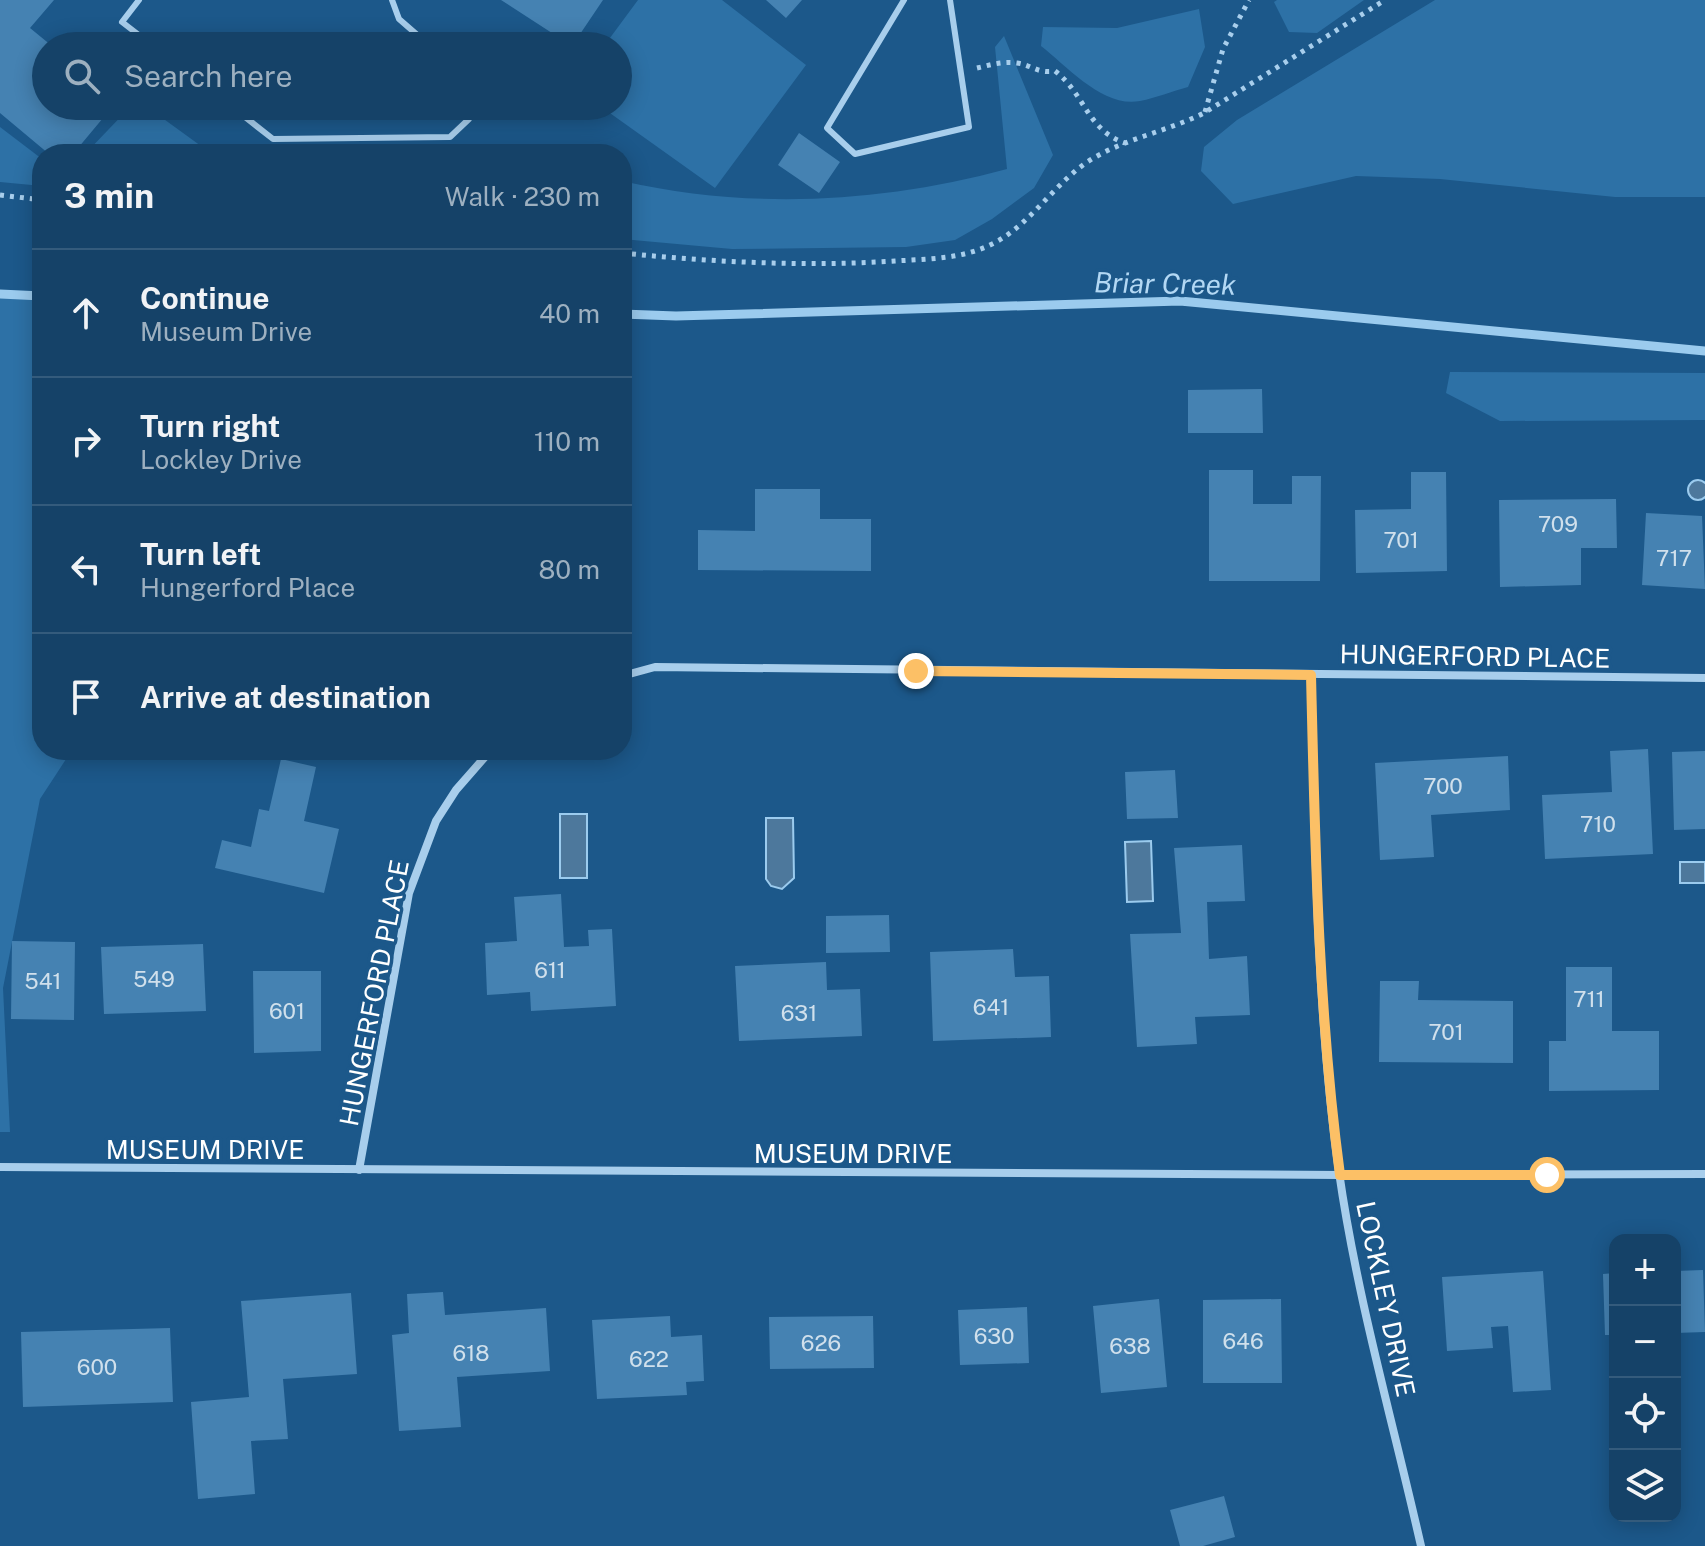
<!DOCTYPE html>
<html lang="en">
<head>
<meta charset="utf-8">
<style>
  body { margin:0; font-family:"Public Sans",sans-serif; background:#1e496e; color:#f1f3f6 }
  .controls { position:absolute; right:24px; bottom:24px; display:grid; overflow:hidden; border-radius:16px; box-shadow:0 4px 20px #0003 }
  .controls button { width:72px; height:72px; display:grid; place-items:center; padding:0; border:0; border-bottom:2px solid #345b7c; background:#154268; color:#f1f3f6; font:40px sans-serif }
  .stop { position:absolute; width:24px; height:24px; margin:-18px; border:6px solid #fcc066; border-radius:50%; background:#fff }
  .stop.end { background:#fcc066; border-color:#fff; box-shadow:0 2px 8px #0008 }
  .list { margin:0; padding:0; list-style:none }
  h2 { display:flex; justify-content:space-between; align-items:center; height:104px; margin:0; padding:0 32px; font-size:34px }
  h2 small { font-size:26px; font-weight:400; color:#9db0c0 }
  .list li { display:grid; grid-template-columns:52px 1fr auto; gap:24px; align-items:center; box-sizing:border-box; height:128px; padding:0 32px; border-top:2px solid #345b7c }
  .list b { display:block; font-size:30px; white-space:nowrap }
  .list p { margin:0; font-size:26px; white-space:nowrap; color:#9db0c0 }
  .list em { font-size:26px; font-style:normal; color:#9db0c0 }
  .icon { flex:none; width:44px; height:44px; fill:none; stroke:currentColor; stroke-width:2; stroke-linecap:round; stroke-linejoin:round }
  .map { position:relative; flex:none; width:1705px; height:1546px; overflow:hidden }
  .search { position:absolute; background:#154268; box-shadow:0 4px 20px #0003; left:32px; top:32px; width:600px; height:88px; display:flex; align-items:center; gap:20px; box-sizing:border-box; padding:0 28px; border-radius:44px; color:#9db0c0; font-size:30px }
  .panel { position:absolute; background:#154268; box-shadow:0 4px 20px #0003; left:32px; top:144px; width:600px; height:616px; border-radius:32px }
  .map>svg:first-child { display:block }
  .green { fill:#2d71a6 }
  .water { fill:#4d789c; stroke:#9bcbee; stroke-width:2 }
  .lines { fill:none; stroke-linecap:round; stroke-linejoin:round }
  .stream { stroke:#9bcbee; stroke-width:9 }
  .building { fill:#4582b2 }
  .path { stroke:#a8ceec; stroke-width:5; stroke-dasharray:4 6; stroke-linecap:butt }
  .lane { stroke:#a8ceec; stroke-width:6 }
  .street { stroke:#a8ceec; stroke-width:8 }
  .route { stroke:#fcc066; stroke-width:10 }
  .labels { text-anchor:middle; dominant-baseline:central; stroke-width:7; stroke-linejoin:round; paint-order:stroke }
  .number-label { font-size:22px; fill:#d0e0ec }
  .street-label { font-size:26px; fill:#fff; stroke:#1c588a }
  .water-label { font-size:28px; font-style:italic; fill:#b3d8f4; stroke:#1c588a }
</style>
</head>
<body>
<div class="map">
<svg width="1705" height="1546" viewBox="0 0 1705 1546">
  <rect width="100%" height="100%" fill="#1c588a"/>
  <!-- green -->
  <path class="green" d="M638 0H722L806 65 715 188 600 106H618V46H604Z
    M1277 0H1364L1317 33 1289 32 1274 2Z
    M1435 0H1705V197H1615L1440 179 1356 176 1233 204 1201 171 1204 147 1237 120Z
    M1199 9 1205 47 1188 87C1172 91 1156 98 1140 101 1103 108 1068 67 1041 46L1043 27 1117 28Z
    M1004 36 1053 155 1034 188 992 219 955 240 906 247 732 249 622 239V181C749 210 881 203 1007 169L995 47Z
    M131 106 150 109 212 154H85Z
    M0 127 42 159V186L0 182Z
    M0 295 42 296V750H72L40 799 3 988 10 1132H0Z
    M1450 372 1705 373V420L1500 421 1446 393Z"/>
  <!-- water -->
  <path class="water" d="M1688 490a10 10 0 1 1 20 0a10 10 0 1 1-20 0Z
    M560 814H587V878H560Z
    M766 818H793L794 878 782 889 771 886 766 879Z
    M1151 841 1153 901 1127 902 1125 842Z
    M1680 862H1705V883H1680Z"/>
  <g class="lines">
    <!-- stream -->
    <path class="stream" d="M0 294 42 296
      M622 314 676 316 1180 301 1705 351"/>
  </g>
  <!-- building -->
  <path class="building" d="M0 0H54L30 28 52 46H46V106H113L73 154H49L0 113Z
    M501 0H603L572 46Z
    M766 0H802L786 18Z
    M799 133 840 162 819 193 778 165Z
    M1262 389 1263 433H1188V390Z
    M1209 470H1253V504H1292V476H1321L1320 581H1209Z
    M1411 472H1446L1447 571 1356 573 1355 510 1411 509Z
    M755 489H820V519H871V571L698 570V530L755 531Z
    M1616 499 1617 548H1581V585L1500 587 1499 500Z
    M1646 513 1702 516 1705 589 1642 585Z
    M1648 749 1653 854 1545 859 1542 795 1612 792 1610 751Z
    M1705 751V829L1674 830 1672 752Z
    M1508 756 1510 810 1431 815 1434 857 1380 860 1375 763Z
    M281 759 316 767 304 821 339 829 324 893 215 868 222 840 251 847 259 809 269 811Z
    M1175 770 1178 818 1127 819 1125 772Z
    M1242 845 1245 901 1207 902 1209 959 1247 956 1250 1015 1195 1017 1197 1044 1137 1047 1130 934 1181 933 1174 848Z
    M561 894 564 947 589 946 588 930 612 929 616 1006 531 1011 530 992 487 995 485 943 517 941 514 897Z
    M889 915 890 952 826 953V916Z
    M12 941 75 942 74 1020 11 1019Z
    M203 944 206 1011 104 1014 101 947Z
    M1013 949 1015 977 1049 976 1051 1037 933 1041 930 952Z
    M826 962 827 990 860 989 862 1036 739 1041 735 966Z
    M1566 967H1612V1031H1659V1090L1549 1091V1041H1566Z
    M253 971H321V1051L254 1053Z
    M1380 981H1419L1418 1000 1513 1001V1063L1379 1062Z
    M1703 1270 1705 1332 1675 1333V1271Z
    M1543 1271 1551 1390 1513 1392 1508 1326 1491 1327 1493 1348 1447 1351 1442 1277Z
    M1615 1273V1335H1605L1603 1274Z
    M443 1292 445 1315 546 1308 550 1371 457 1377 461 1427 399 1431 392 1335 409 1333 407 1294Z
    M351 1293 357 1374 283 1379 288 1439 251 1441 255 1494 198 1499 191 1402 249 1397 241 1301Z
    M1159 1299 1167 1387 1101 1393 1093 1306Z
    M1281 1299 1282 1383H1203V1300Z
    M1027 1307 1029 1363 960 1365 958 1310Z
    M670 1316 671 1337 702 1335 704 1381 686 1382 687 1395 597 1399 592 1320Z
    M873 1316 874 1368 770 1369 769 1317Z
    M170 1328 173 1402 23 1407 21 1332Z
    M1224 1496 1235 1537 1203 1546H1180L1170 1510Z"/>
  <g class="lines">
    <!-- path -->
    <path class="path" d="M977 68C990 65 1003 61 1017 63 1032 65 1038 74 1055 71 1085 94 1087 130 1125 143
      M1205 112 1223 49 1249 0
      M0 195 42 200
      M622 253C713 262 804 267 895 261 927 259 961 259 990 245 1031 226 1054 182 1092 159 1127 138 1168 131 1204 113L1385 0"/>
    <!-- lane -->
    <path class="lane" d="M139 0 122 22 153 46
      M392 0 399 19 430 46
      M904 0 827 128 855 154 969 127 950 0
      M231 106 273 139 450 137 469 119 472 106"/>
    <!-- street -->
    <path class="street" d="M1311 675C1315 840 1316 1008 1339 1172 1357 1298 1393 1422 1421 1546
      M622 676 655 667 1705 678
      M0 1167 1340 1175 1705 1174
      M359 1170 409 893 436 821 456 790 491 750"/>
  </g>
  <g class="lines">
    <!-- route -->
    <path class="route" d="M916 671 1311 675C1315 842 1318 1010 1340 1175H1547"/>
  </g>
  <g class="labels">
    <!-- number labels -->
    <g class="number-label">
      <text x="1558" y="524">709</text>
      <text x="1401" y="540">701</text>
      <text x="1674" y="558">717</text>
      <text x="1443" y="786">700</text>
      <text x="1598" y="824">710</text>
      <text x="550" y="970">611</text>
      <text x="154" y="979">549</text>
      <text x="43" y="981">541</text>
      <text x="1589" y="999">711</text>
      <text x="991" y="1007">641</text>
      <text x="287" y="1011">601</text>
      <text x="799" y="1013">631</text>
      <text x="1446" y="1032">701</text>
      <text x="994" y="1336">630</text>
      <text x="1243" y="1341">646</text>
      <text x="821" y="1343">626</text>
      <text x="1130" y="1346">638</text>
      <text x="471" y="1353">618</text>
      <text x="649" y="1359">622</text>
      <text x="97" y="1367">600</text>
    </g>
    <!-- street labels -->
    <g class="street-label">
      <text transform="translate(1475 656) rotate(1)">HUNGERFORD PLACE</text>
      <text transform="translate(374 993) rotate(-79)">HUNGERFORD PLACE</text>
      <text x="205" y="1149">MUSEUM DRIVE</text>
      <text x="853" y="1153">MUSEUM DRIVE</text>
      <text transform="translate(1386 1299) rotate(78)">LOCKLEY DRIVE</text>
    </g>
    <!-- water labels -->
    <g class="water-label">
      <text transform="translate(1165 283) rotate(1)">Briar Creek</text>
    </g>
  </g>
</svg>
<div class="controls">
<button>+</button>
<button>−</button>
<button><svg class="icon" aria-label="locate" viewBox="0 0 24 24"><circle cx="12" cy="12" r="6"/><path d="M12 2v4M12 18v4M2 12h4M18 12h4"/></svg></button>
<button><svg class="icon" aria-label="layers" viewBox="0 0 24 24"><path d="M12 4l9 5-9 5-9-5zM3 14l9 5 9-5"/></svg></button>
</div>
<div class="stop" style="left:1547px;top:1175px"></div>
<div class="stop end" style="left:916px;top:671px"></div>
<div class="search"><svg class="icon" aria-label="search" viewBox="0 0 24 24"><circle cx="10" cy="10" r="6"/><path d="M15 15l6 6"/></svg>Search here</div>
<section class="panel">
<h2>3 min<small>Walk · 230 m</small></h2>
<ul class="list">
<li><svg class="icon" aria-label="ahead" viewBox="0 0 24 24"><path d="M12 20V5M6 11l6-6 6 6"/></svg><div><b>Continue</b><p>Museum Drive</p></div><em>40 m</em></li>
<li><svg class="icon" aria-label="right" viewBox="0 0 24 24"><path d="M7 20v-9h11M14 6l5 5-5 5"/></svg><div><b>Turn right</b><p>Lockley Drive</p></div><em>110 m</em></li>
<li><svg class="icon" aria-label="left" viewBox="0 0 24 24"><path d="M17 20v-9H6M10 6l-5 5 5 5"/></svg><div><b>Turn left</b><p>Hungerford Place</p></div><em>80 m</em></li>
<li><svg class="icon" aria-label="arrive" viewBox="0 0 24 24"><path d="M6 21V4h12l-3 4 3 4H6"/></svg><div><b>Arrive at destination</b></div></li>
</ul>
</section>
</div>
</body>
</html>
